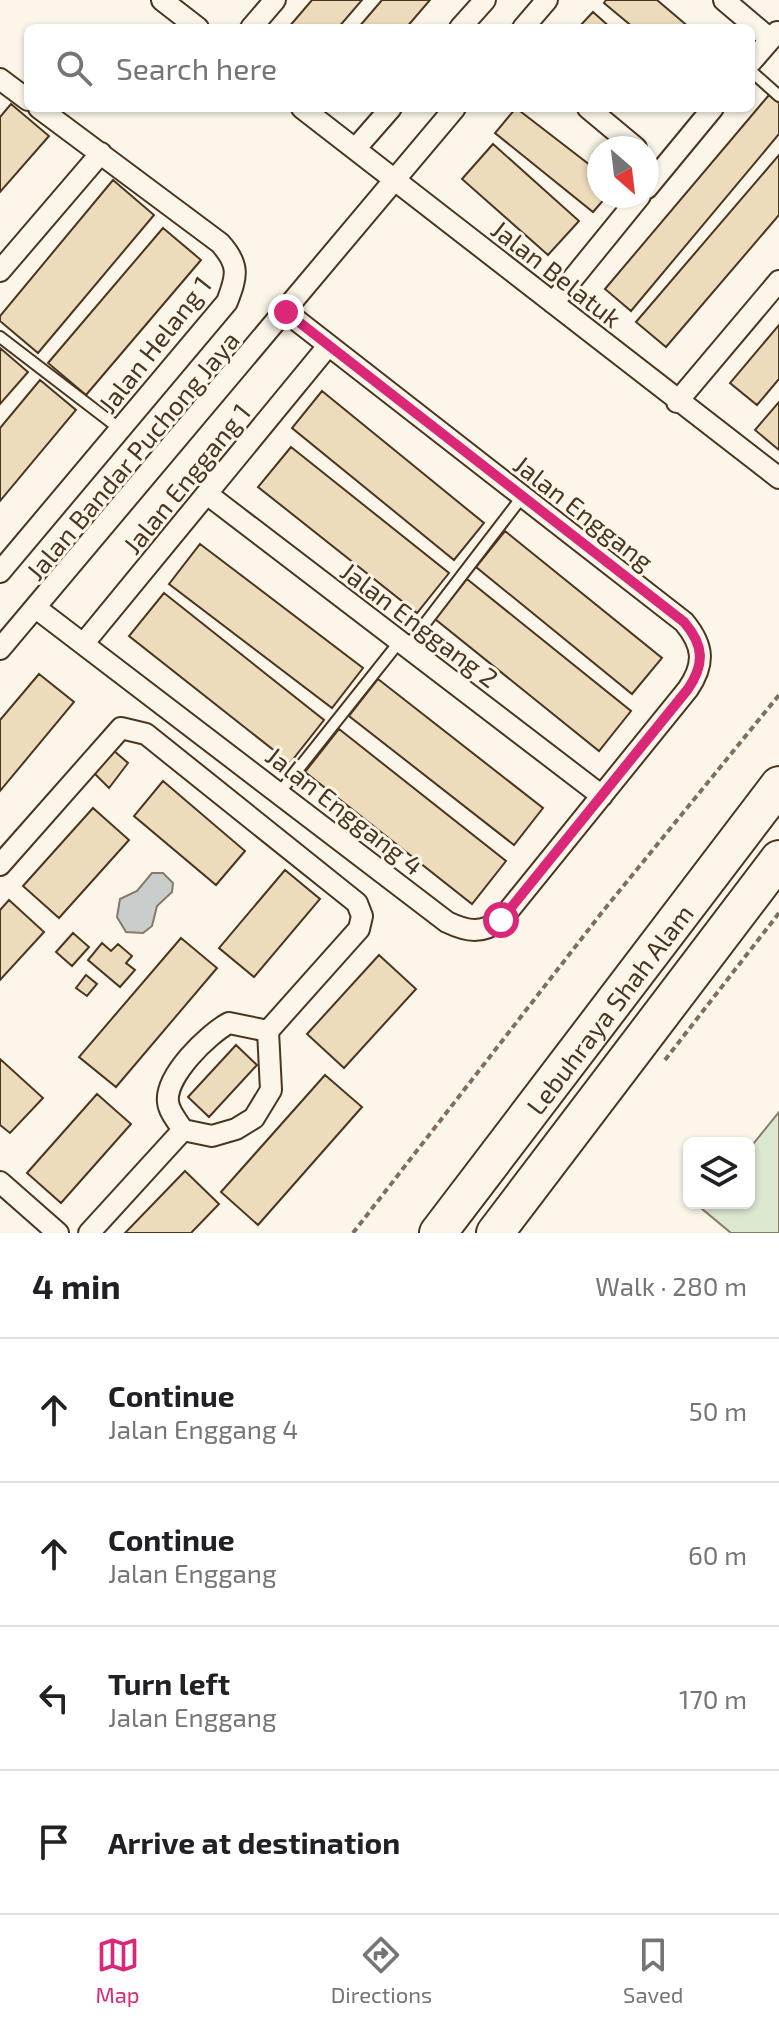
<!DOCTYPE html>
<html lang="en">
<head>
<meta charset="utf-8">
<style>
  body { margin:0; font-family:"Exo 2",sans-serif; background:#f6f6f6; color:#202124 }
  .controls { position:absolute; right:24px; bottom:24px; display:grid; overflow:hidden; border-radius:12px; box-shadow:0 2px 6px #0004 }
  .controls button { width:72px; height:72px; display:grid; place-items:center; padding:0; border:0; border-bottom:2px solid #e0e0e0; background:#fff; color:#202124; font:40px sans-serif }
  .compass { position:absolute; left:587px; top:136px; width:72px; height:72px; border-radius:50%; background:#fff; box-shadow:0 2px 6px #0004; rotate:152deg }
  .stop { position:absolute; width:24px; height:24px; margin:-18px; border:6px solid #db2777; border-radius:50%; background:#fff }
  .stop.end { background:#db2777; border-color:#fff; box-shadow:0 2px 8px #0008 }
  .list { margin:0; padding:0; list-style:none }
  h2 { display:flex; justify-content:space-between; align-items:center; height:104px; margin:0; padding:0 32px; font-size:34px }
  h2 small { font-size:26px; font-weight:400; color:#757577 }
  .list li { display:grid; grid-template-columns:52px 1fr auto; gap:24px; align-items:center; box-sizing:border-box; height:144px; padding:0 32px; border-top:2px solid #e0e0e0 }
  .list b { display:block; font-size:30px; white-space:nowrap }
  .list p { margin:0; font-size:26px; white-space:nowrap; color:#757577 }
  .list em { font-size:26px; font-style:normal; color:#757577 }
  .icon { flex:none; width:44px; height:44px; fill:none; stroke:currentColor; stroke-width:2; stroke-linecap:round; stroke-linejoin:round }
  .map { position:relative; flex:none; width:779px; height:1233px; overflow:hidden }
  .search { position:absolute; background:#fff; box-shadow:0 2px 6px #0004; left:24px; right:24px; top:24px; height:88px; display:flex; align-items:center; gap:20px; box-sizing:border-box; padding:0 28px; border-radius:12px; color:#757577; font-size:30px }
  .sheet { height:680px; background:#fff }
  nav { display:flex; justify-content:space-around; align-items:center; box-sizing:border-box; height:112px; border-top:2px solid #e0e0e0; background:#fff; font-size:22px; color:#757577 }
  nav a { display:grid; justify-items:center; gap:4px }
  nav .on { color:#db2777 }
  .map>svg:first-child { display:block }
  .green { fill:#dce7d0; stroke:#887966; stroke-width:2 }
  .water { fill:#c9cecd; stroke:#887966; stroke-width:2 }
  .building { fill:#ecdcbc; stroke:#4a3520; stroke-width:2 }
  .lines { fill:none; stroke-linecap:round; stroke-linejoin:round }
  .lane-casing { stroke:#4a3520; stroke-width:14 }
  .street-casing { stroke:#4a3520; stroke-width:24 }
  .highway-casing { stroke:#4a3520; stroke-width:40 }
  .path { stroke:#7f6f5c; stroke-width:4; stroke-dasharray:6 4; stroke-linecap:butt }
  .lane { stroke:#fbf6e9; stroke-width:10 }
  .street { stroke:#fbf6e9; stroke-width:20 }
  .highway { stroke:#fbf6e9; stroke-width:36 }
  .route { stroke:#db2777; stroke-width:10 }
  .labels { text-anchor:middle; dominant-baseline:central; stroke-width:6; stroke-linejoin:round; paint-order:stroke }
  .street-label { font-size:26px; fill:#4a3520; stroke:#fbf6e9 }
</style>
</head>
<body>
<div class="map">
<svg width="779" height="1233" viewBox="0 0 779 1233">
  <rect width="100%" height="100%" fill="#fbf6e9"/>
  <!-- green -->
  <path class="green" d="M779 1112V1233H731L701 1208 705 1203H749V1149Z"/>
  <!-- water -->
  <path class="water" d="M152 873H163L173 883 172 892 157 906 152 926 143 933 126 932 117 917 120 899 137 891Z"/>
  <!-- building -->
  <path class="building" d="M312 0H362L338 28H288Z
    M382 0H430L406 28H358Z
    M606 0H657L690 28H634L604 3Z
    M593 12 611 28H578Z
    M769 95 779 103V134L631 311 605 289Z
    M11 104 49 136 0 192V117Z
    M516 108 599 172V196H607L593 212 495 133Z
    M493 144 579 221 548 255 462 179Z
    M779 155V215L666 347 636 322Z
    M113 180 154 215 38 353 0 321V316Z
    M163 228 201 260 86 395 48 363Z
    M779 325V379L757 405 730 383Z
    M0 348 28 372 0 404Z
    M40 380 76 410 0 501V428Z
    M322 391 484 523 454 560 292 428Z
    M779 402V450L755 430Z
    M291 447 449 573 417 613 258 487Z
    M505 531 662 658 632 694 476 567Z
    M200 544 363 668 332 708 169 584Z
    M467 579 631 711 599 751 435 619Z
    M164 593 324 720 290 763 129 636Z
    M39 674 74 702 0 791V720Z
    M378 679 543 808 514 845 349 716Z
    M339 729 506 861 472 904 305 772Z
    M113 750 128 763 109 788 93 772Z
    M163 781 245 851 216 885 134 816Z
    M93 808 129 840 59 918 23 886Z
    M285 870 320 899 254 977 219 948Z
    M9 900 44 932 0 980V910Z
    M73 933 89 947 72 966 56 952Z
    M181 938 217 968 116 1087 79 1057Z
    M102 943 111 951 118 944 132 956 126 963 135 970 120 987 88 960Z
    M379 955 416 989 344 1068 307 1034Z
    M86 975 97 984 87 996 76 988Z
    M236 1045 257 1065 209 1117 188 1097Z
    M0 1059 43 1098 10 1133 0 1125Z
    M325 1075 362 1107 258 1225 221 1192Z
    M97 1094 131 1124 61 1203 27 1173Z
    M185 1171 219 1204 191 1233H125Z"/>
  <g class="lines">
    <defs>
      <path id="lane" d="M751 71 779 96
        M0 337 120 429
        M407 647 522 497
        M280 792 400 641"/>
      <path id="street" d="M162 0 198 28
        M724 0 770 39
        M251 28 275 0
        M460 28 485 0
        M523 28 547 0
        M751 62 777 32
        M0 79 28 100
        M302 108 779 478
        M588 108 636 148
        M356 148 391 108
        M647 188 713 108
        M0 271 101 153
        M553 303 640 196
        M677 402 779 281
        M207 494 602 796
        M0 572 227 302C237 276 240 265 220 243L39 108
        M36 608 447 922C468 932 482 934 501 920L688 689C705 664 704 646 684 622L286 312
        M84 643 328 346
        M0 649 455 108
        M0 865 121 728 146 734 357 903 362 916 359 929 268 1031 271 1090 254 1118 236 1129 212 1136 183 1130C178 1122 169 1112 168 1102 165 1076 208 1034 229 1023L268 1031
        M0 1182 58 1233
        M89 1233 183 1130"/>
      <g id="highway">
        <path id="s1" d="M438 1233 779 785"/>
        <path d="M495 1233 779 859"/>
      </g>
    </defs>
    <!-- lane casing -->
    <use href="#lane" class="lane-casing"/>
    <!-- street casing -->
    <use href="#street" class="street-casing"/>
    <!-- highway casing -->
    <use href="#highway" class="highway-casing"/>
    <!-- path -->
    <path class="path" d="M665 1060 779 913
      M353 1233 603 911 779 695"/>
    <!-- lane -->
    <use href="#lane" class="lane"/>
    <!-- street -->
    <use href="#street" class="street"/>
    <!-- highway -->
    <use href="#highway" class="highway"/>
  </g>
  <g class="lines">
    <!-- route -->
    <path class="route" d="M286 312 684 622C704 645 705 664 688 689L501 920"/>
  </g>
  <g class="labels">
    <!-- street labels -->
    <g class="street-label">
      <text transform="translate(557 273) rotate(38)">Jalan Belatuk</text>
      <text transform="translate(154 344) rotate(-52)">Jalan Helang 1</text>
      <text transform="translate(132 455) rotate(-50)">Jalan Bandar Puchong Jaya</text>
      <text transform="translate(186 478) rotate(-51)">Jalan Enggang 1</text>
      <text transform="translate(584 512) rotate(38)">Jalan Enggang</text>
      <text transform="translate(420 624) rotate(37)">Jalan Enggang 2</text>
      <text transform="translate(345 810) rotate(38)">Jalan Enggang 4</text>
      <text stroke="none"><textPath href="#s1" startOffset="282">Lebuhraya Shah Alam</textPath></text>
    </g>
  </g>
</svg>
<div class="controls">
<button><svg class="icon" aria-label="layers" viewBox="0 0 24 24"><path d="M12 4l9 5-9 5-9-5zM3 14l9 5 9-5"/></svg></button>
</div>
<svg class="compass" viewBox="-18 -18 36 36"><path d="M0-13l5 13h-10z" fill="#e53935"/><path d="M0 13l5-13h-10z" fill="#757577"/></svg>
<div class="stop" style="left:501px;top:920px"></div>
<div class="stop end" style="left:286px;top:312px"></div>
<div class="search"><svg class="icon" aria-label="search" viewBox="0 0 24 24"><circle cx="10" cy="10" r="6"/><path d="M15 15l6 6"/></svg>Search here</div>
</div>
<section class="sheet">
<h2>4 min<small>Walk · 280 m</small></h2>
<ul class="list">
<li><svg class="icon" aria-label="ahead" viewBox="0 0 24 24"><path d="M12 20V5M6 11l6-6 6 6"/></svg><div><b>Continue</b><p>Jalan Enggang 4</p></div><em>50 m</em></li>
<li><svg class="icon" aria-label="ahead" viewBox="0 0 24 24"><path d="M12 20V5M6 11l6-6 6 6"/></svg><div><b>Continue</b><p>Jalan Enggang</p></div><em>60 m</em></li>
<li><svg class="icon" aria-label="left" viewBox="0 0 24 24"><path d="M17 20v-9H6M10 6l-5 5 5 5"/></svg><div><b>Turn left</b><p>Jalan Enggang</p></div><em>170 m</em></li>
<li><svg class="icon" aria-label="arrive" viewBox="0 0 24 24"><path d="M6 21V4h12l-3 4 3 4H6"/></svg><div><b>Arrive at destination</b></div></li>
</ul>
</section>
<nav>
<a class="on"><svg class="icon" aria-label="map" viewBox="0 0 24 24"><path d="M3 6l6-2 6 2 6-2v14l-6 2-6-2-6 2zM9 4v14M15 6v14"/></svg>Map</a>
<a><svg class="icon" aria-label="directions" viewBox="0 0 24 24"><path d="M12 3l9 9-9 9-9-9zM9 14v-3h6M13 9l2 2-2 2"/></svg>Directions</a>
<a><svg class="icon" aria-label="saved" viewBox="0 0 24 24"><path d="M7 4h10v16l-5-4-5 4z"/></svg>Saved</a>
</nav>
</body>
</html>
